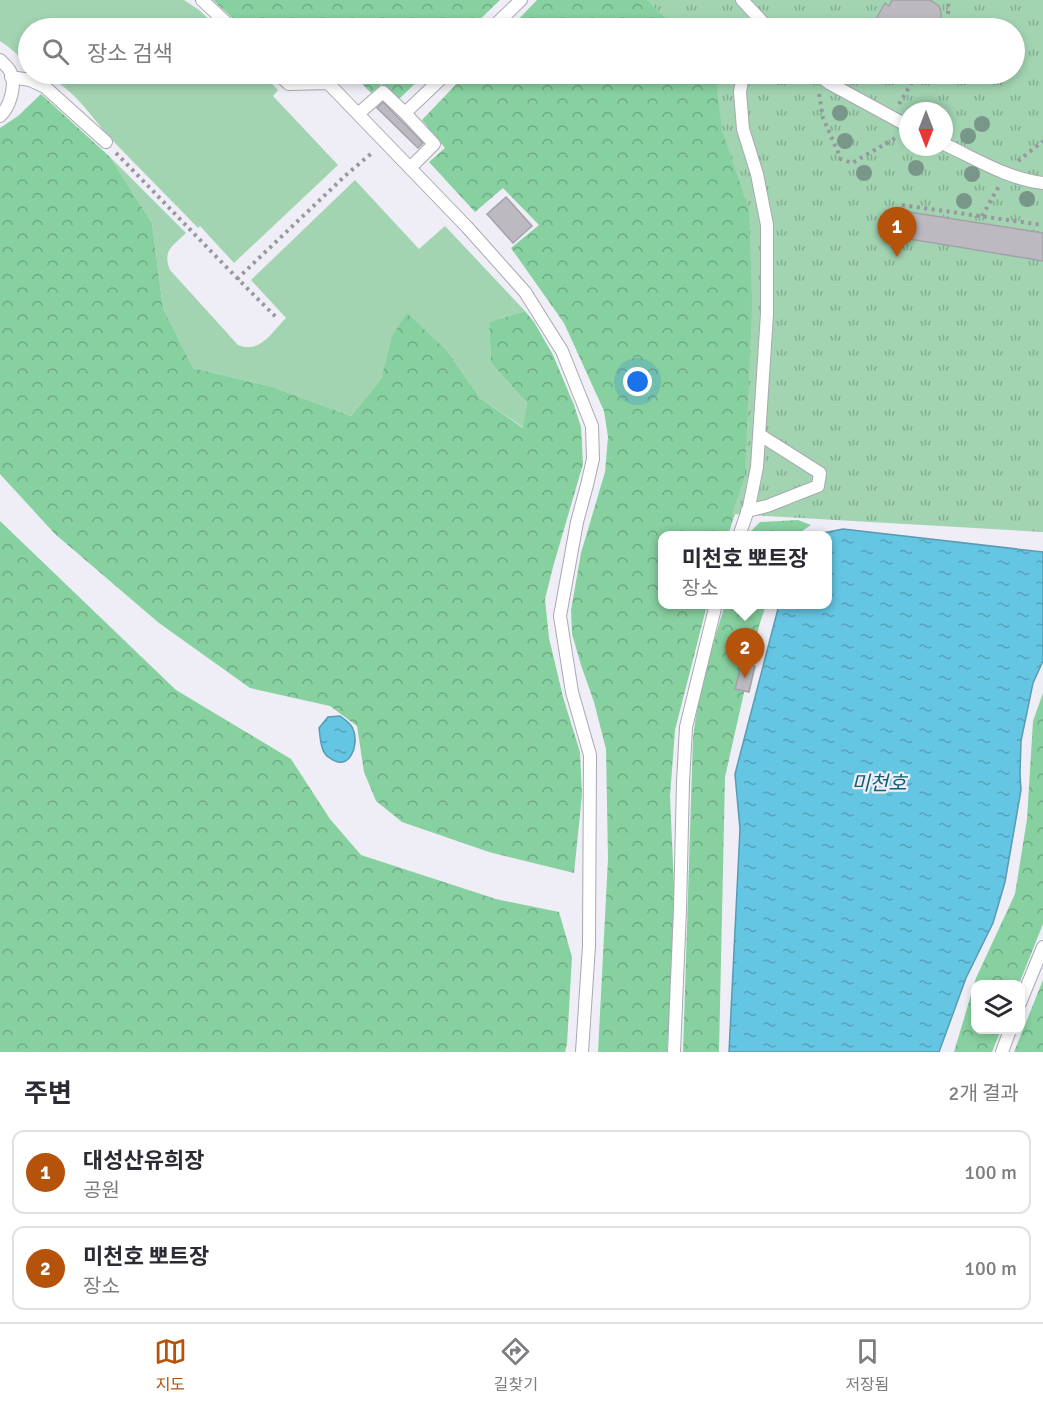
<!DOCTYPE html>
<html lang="ko">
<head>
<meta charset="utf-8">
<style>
  body { margin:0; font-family:Signika,"Noto Sans KR",sans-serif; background:#f2f2f3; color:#2b2b33 }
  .controls { position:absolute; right:18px; bottom:18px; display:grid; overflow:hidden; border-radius:12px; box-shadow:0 3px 9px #0003 }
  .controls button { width:54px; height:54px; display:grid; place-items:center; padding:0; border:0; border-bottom:2px solid #e1e1e2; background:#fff; color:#2b2b33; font:30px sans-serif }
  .compass { position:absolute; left:899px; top:102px; width:54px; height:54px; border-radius:50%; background:#fff; box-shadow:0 3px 9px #0003; rotate:180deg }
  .you { position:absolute; left:638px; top:382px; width:21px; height:21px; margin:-15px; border:4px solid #fff; border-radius:50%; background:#1a73e8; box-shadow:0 0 0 9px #1a73e833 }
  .badge { display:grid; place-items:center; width:39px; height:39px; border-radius:50%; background:#b45309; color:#fff; font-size:20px; font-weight:700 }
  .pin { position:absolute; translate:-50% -50px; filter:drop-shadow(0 2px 3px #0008) }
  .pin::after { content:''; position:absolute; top:32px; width:21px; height:18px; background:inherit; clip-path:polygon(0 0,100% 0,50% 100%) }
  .popup { position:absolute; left:658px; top:531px; width:174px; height:78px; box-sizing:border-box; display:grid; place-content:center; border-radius:12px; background:#fff; filter:drop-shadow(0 2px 4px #0005); font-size:20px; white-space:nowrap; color:#7c7c81 }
  .popup b { font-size:22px; color:#2b2b33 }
  .popup::after { content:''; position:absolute; left:50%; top:100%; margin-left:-12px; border:12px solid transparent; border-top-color:#fff }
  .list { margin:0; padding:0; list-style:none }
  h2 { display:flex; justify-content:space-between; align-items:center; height:78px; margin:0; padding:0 24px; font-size:26px }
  h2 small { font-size:20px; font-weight:400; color:#7c7c81 }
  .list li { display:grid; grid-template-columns:39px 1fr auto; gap:18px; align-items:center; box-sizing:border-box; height:84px; margin:0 12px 12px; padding:0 12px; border:2px solid #e1e1e2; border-radius:12px }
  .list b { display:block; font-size:22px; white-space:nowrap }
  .list p { margin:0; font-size:20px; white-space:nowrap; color:#7c7c81 }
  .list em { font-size:20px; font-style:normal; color:#7c7c81 }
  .icon { flex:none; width:33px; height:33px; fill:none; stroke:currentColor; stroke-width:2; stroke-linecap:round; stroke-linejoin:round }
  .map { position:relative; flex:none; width:1043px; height:1052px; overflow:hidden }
  .search { position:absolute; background:#fff; box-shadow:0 3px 9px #0003; left:18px; right:18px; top:18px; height:66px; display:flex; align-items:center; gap:15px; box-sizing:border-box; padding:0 21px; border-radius:33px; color:#7c7c81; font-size:22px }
  .sheet { height:270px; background:#fff }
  nav { display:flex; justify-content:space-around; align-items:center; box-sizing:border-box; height:84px; border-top:2px solid #e1e1e2; background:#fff; font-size:16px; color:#7c7c81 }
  nav a { display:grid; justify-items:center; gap:3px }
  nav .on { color:#b45309 }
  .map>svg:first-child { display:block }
  .grass { fill:#a2d4b2 }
  .forest { fill:url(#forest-crowns) }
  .park { fill:url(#park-tufts); fill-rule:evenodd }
  .water { fill:url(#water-ripples); stroke:#589bb2; stroke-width:1.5 }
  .building { fill:#bcb9c0; stroke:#a4a1a8; stroke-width:1.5 }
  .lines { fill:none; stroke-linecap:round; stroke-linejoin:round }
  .service-casing { stroke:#a9a8b0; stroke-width:14 }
  .path { stroke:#98979e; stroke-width:4; stroke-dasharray:3 4.5; stroke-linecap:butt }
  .service { stroke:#fff; stroke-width:12 }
  .tree { fill:#799789 }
  .labels { text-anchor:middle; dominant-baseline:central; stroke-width:4.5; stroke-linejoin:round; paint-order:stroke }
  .water-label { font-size:20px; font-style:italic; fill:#0f6074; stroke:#efeef6 }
</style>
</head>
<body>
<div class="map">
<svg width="1043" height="1052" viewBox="0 0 1043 1052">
  <defs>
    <pattern id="forest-crowns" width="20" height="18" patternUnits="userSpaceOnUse" patternTransform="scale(1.5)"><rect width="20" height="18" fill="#87d0a0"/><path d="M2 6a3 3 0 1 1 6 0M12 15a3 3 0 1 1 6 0" fill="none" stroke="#6faa84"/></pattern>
    <pattern id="park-tufts" width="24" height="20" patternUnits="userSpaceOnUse" patternTransform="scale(1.5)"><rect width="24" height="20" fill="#a2d4b2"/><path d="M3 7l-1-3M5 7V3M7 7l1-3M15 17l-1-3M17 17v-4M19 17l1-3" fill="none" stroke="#85ad92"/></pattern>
    <pattern id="water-ripples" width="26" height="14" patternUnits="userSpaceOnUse" patternTransform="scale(1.5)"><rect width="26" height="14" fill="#65c6e4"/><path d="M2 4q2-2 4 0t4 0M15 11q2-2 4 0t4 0" fill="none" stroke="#54a2ba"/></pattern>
  </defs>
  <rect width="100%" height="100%" fill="#efeef6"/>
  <!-- grass -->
  <path class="grass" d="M0 0H184L199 10 218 28H28V67C20 56 11 48 0 41Z
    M39 74H262L278 90 273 96 338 165 234 263 200 226 198 228C170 199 141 170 113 141 91 118 72 83 39 74Z
    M110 157 186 233C173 246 162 250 170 270L238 345C260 354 271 333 286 318L251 280 355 180 419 249 445 226 525 311 489 322 491 363 527 403 524 428 480 398 448 352 391 338 381 379 351 416 273 387 193 368 163 308 152 223Z"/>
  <!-- forest -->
  <path class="forest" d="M213 0H500L471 28H243Z
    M537 0H660L753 28H510Z
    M352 74H425L399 99 382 84 371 93Z
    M466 74H728L758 225 748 474 728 535 662 536V604L707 605 675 730 670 796 675 909 670 1011 667 1052H598L608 859 606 749 594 702 581 665 572 634 571 610 581 553 605 472 608 437 604 411 564 323 511 248 539 225 503 188 475 212 429 162 445 148 422 120Z
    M41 94 110 157 152 223 163 308 193 368 273 387 351 416 381 379 391 338 407 313 448 352 480 398 523 428 527 403 491 363 489 322 525 311 534 322 553 355 574 405 581 427 583 464 553 567 545 599 549 638 563 697 580 752 582 795 574 873 489 852 402 822 376 801 364 772 357 726 330 706 250 688 159 623 55 534 0 474V128L18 116Z
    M798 520 811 525 796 535H749L750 532 760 522Z
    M0 521 176 690 291 759 330 819 361 855 496 899 559 912 572 957 567 1044 565 1052H0Z
    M725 605H766L759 626 725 777 719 1052H683L693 738C698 692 711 649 725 605Z
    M1043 693V924L1019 984H976V1030H1001L992 1052H954L976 978 1015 894 1027 819 1033 721Z
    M1043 980V1052H1014Z"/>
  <!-- park -->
  <path class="park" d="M647 0H1043V532L732 514 745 475 752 304 749 210 722 131 717 90V74H1014V28H679L661 14ZM908 111H944V147H908Z"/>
  <!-- water -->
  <path class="water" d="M843 529 1043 552V661L1033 683 1021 741 1020 774 1021 790 1005 882 993 923 966 978 939 1052H729L740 829 735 774 779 605 828 604V536L813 535Z
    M340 716C345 720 351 723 353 729 360 745 349 773 330 758 326 756 323 751 322 747 320 741 320 734 319 728L328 717Z"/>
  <!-- building -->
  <path class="building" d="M892 0H930L939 6 941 12V17L938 23 933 26 928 27 922 26 909 19 904 28H871L885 3 889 6Z
    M383 102 423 143 418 148 377 108Z
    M506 197 532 226 513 243 487 214Z
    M896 210 1043 233V261L891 236Z
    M742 663 755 666 749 692 735 689Z"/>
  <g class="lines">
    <defs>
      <path id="service" d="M202 0 232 28
        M742 0 768 28
        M492 28 521 0
        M0 60C3 63 8 67 10 71 17 84 10 107 0 116
        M278 74 289 84 328 83 467 227 525 292 562 351 592 426 593 459 587 485 577 522 560 616 572 692 590 755 589 946 582 1052
        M817 74 829 83 908 126
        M11 77 30 80 45 87 106 142
        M405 113 434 144 410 168
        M358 114 383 92 405 113 446 74
        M944 144C976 159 1008 179 1043 183
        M747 511 767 506 818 486 820 473 760 435
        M739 536 749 507 757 467 767 314V225L757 174 743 129 740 92 743 74
        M1020 1003 1043 947
        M674 1052 680 909 683 782 686 727 716 604
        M1002 1052 1010 1030"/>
    </defs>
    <!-- service casing -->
    <use href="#service" class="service-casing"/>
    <!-- path -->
    <path class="path" d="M943 28C948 19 949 11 948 0
      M819 94 823 118 841 159 852 163 897 137
      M899 104 917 74
      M116 153C170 208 222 264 277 318
      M1018 161 1043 141
      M902 205 1043 225
      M982 216 999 186
      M237 279 346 175 373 152"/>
    <!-- service -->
    <use href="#service" class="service"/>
  </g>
  <!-- trees -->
  <g class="tree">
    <circle cx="840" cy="113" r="8"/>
    <circle cx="982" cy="124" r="8"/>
    <circle cx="968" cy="136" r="8"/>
    <circle cx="845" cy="141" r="8"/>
    <circle cx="916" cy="168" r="8"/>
    <circle cx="864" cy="173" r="8"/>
    <circle cx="972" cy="174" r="8"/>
    <circle cx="1027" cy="199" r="8"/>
    <circle cx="964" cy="201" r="8"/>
  </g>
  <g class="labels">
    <!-- water labels -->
    <g class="water-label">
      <text x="879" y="783">미천호</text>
    </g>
  </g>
</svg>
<div class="controls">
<button><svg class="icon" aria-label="layers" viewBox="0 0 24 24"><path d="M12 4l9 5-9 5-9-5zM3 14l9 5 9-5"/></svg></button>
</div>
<svg class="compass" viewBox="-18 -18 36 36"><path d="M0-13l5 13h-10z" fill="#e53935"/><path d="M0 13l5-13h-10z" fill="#7c7c81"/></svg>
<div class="you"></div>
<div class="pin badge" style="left:897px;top:257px">1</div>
<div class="pin badge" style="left:745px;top:678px">2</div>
<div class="popup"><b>미천호 뽀트장</b>장소</div>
<div class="search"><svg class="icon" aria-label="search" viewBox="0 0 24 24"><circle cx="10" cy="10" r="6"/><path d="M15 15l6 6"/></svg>장소 검색</div>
</div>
<section class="sheet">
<h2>주변<small>2개 결과</small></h2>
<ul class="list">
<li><span class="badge">1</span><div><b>대성산유희장</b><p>공원</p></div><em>100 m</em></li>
<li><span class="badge">2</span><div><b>미천호 뽀트장</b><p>장소</p></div><em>100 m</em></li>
</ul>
</section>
<nav>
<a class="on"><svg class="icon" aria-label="map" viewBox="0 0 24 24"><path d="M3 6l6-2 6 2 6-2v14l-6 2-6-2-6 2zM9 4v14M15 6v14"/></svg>지도</a>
<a><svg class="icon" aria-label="directions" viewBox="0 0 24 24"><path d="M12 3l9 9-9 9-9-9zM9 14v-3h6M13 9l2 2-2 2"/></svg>길찾기</a>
<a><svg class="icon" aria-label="saved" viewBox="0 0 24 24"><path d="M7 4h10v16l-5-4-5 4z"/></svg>저장됨</a>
</nav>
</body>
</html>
